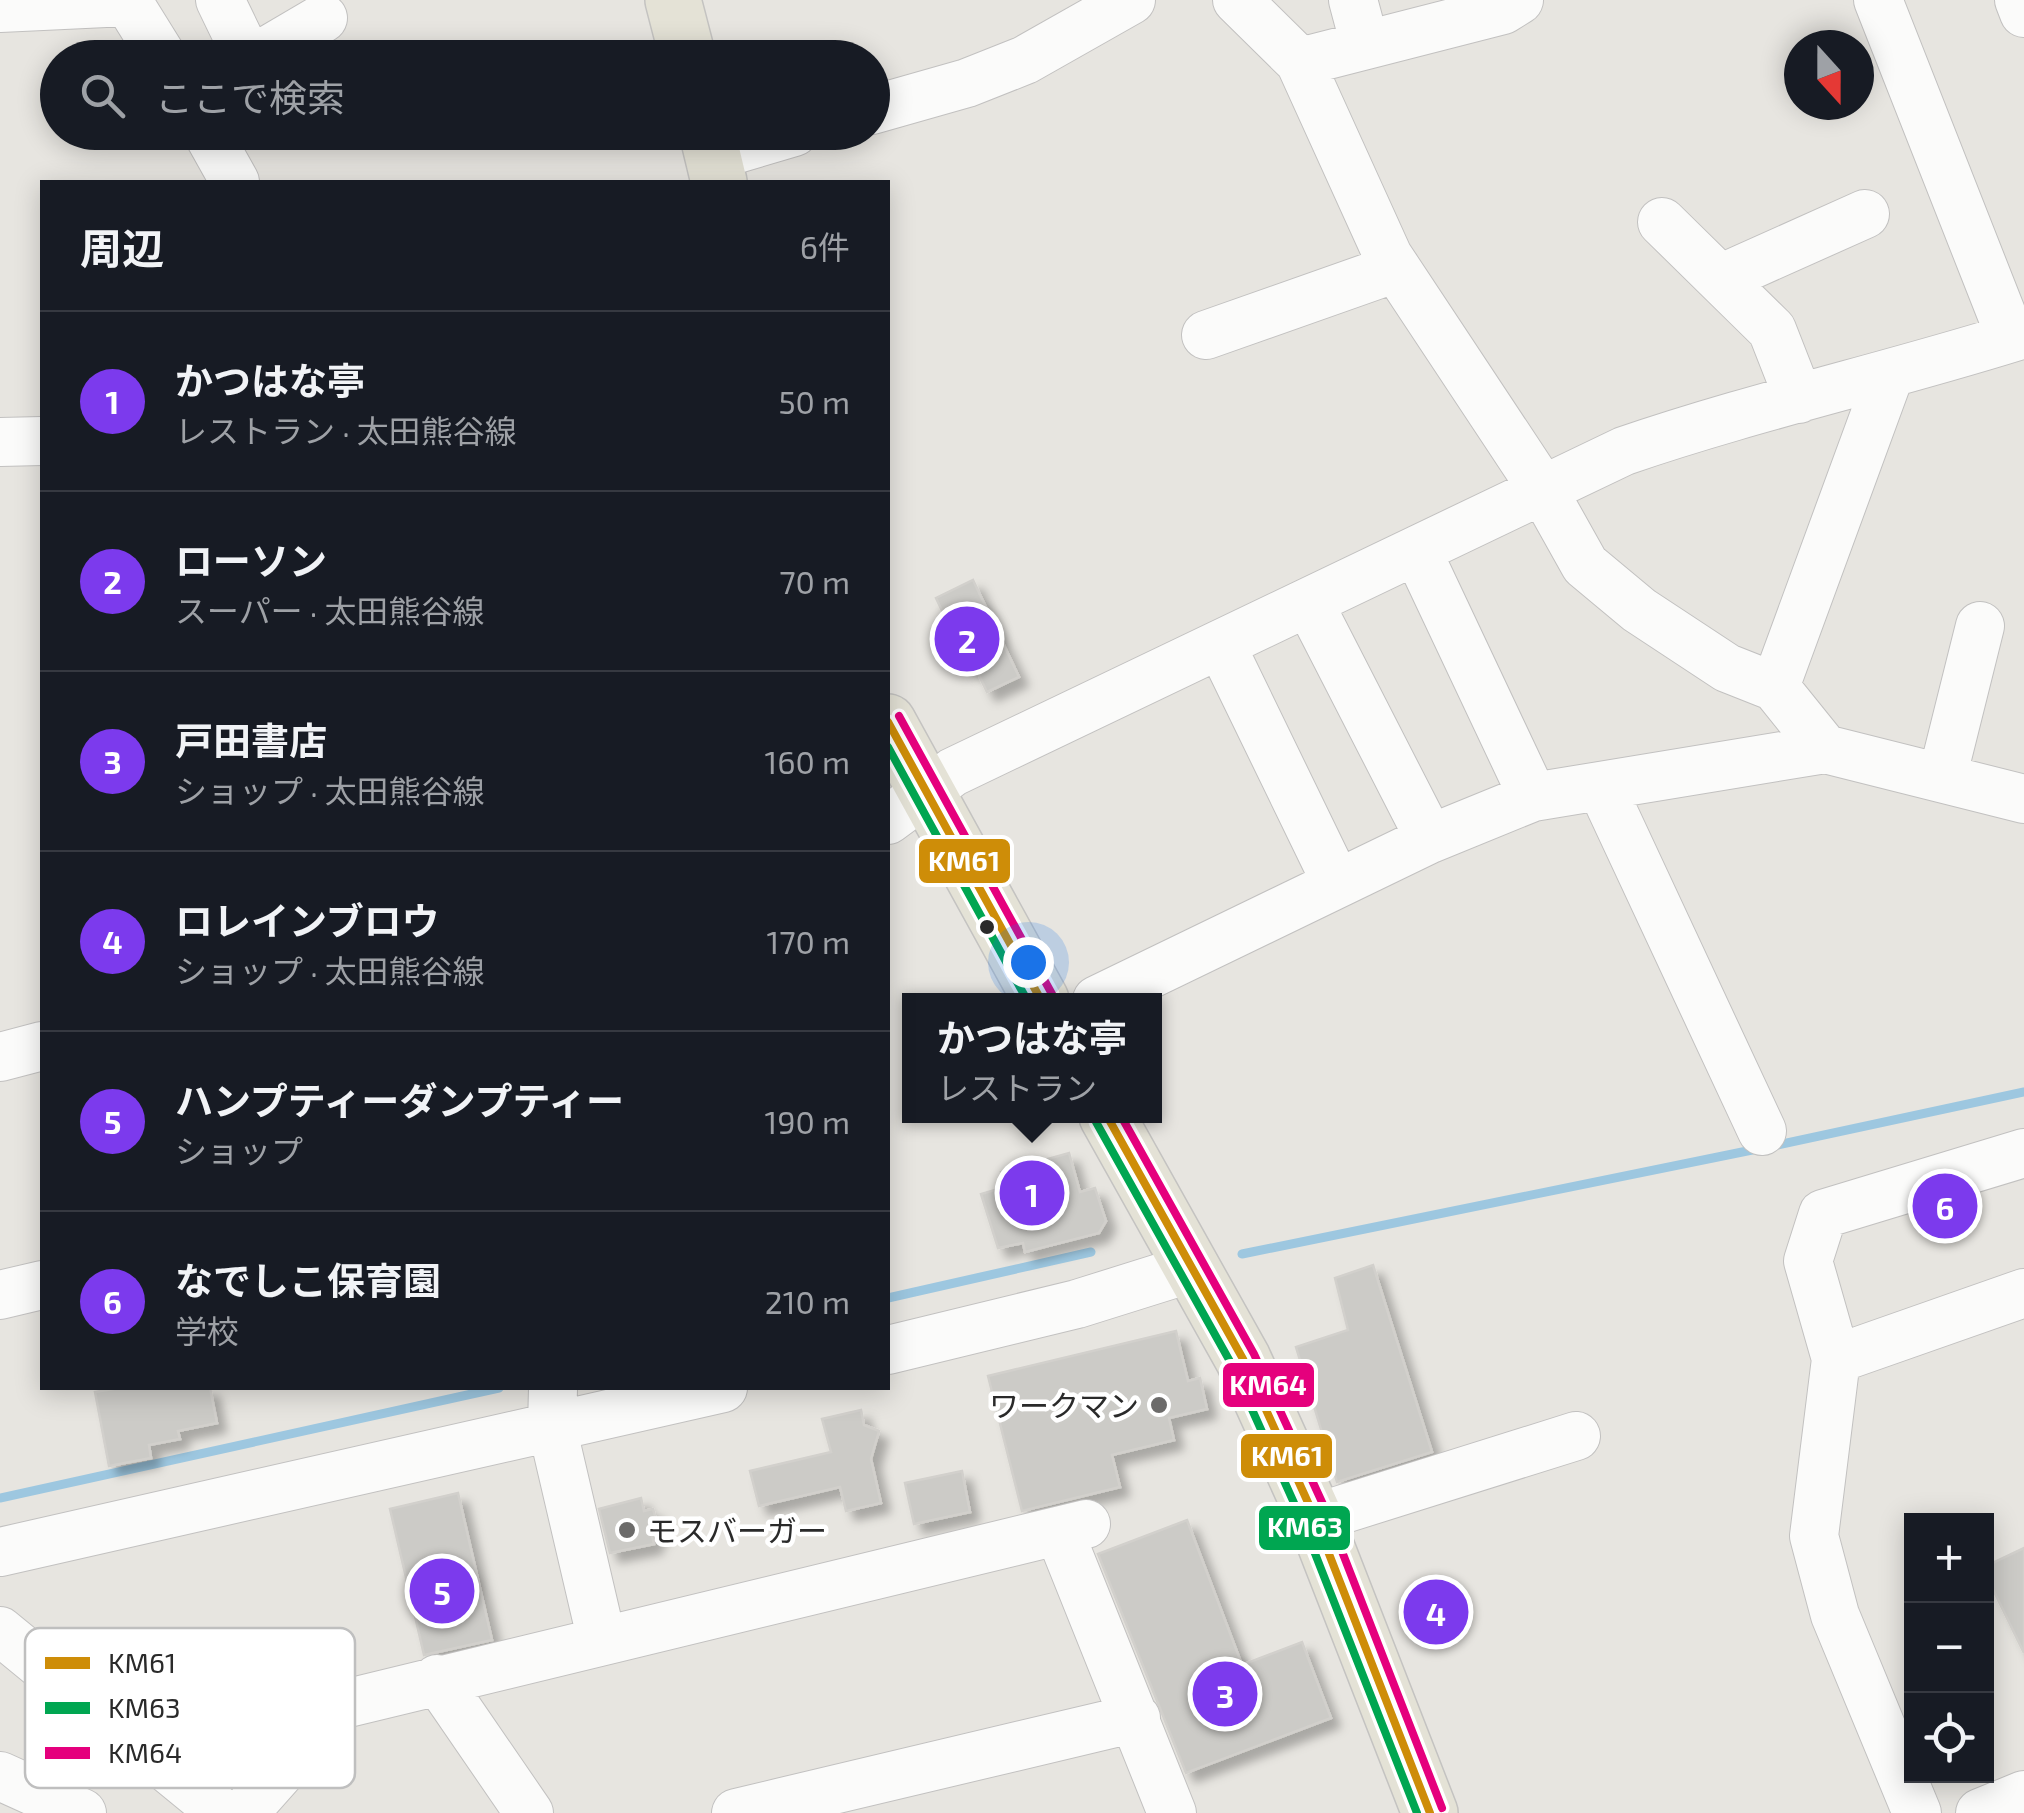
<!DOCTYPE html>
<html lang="ja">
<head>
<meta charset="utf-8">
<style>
  body { margin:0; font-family:"Exo 2","Noto Sans JP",sans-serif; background:#20242c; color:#f1f3f6 }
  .controls { position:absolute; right:30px; bottom:30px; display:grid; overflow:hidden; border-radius:0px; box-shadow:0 5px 25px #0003 }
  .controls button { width:90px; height:90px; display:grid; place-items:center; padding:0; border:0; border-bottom:2px solid #363941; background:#171b24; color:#f1f3f6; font:50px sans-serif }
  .compass { position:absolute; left:1784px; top:30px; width:90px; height:90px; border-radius:50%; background:#171b24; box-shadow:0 5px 25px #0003; rotate:159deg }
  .you { position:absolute; left:1028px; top:962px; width:35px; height:35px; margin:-25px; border:8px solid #fff; border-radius:50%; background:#1a73e8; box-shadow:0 0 0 15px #1a73e833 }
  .badge { display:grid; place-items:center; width:65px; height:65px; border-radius:50%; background:#7c3aed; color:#fff; font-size:32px; font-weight:700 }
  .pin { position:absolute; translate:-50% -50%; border:5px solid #fff; box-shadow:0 2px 10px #0006 }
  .popup { position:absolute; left:902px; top:993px; width:260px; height:130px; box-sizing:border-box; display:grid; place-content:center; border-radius:0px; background:#171b24; filter:drop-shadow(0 2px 8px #0005); font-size:32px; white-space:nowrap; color:#9ea1a6 }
  .popup b { font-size:38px; color:#f1f3f6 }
  .popup::after { content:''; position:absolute; left:50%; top:100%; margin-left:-20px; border:20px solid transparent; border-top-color:#171b24 }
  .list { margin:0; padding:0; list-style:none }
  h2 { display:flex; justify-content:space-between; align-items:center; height:130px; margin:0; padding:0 40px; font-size:42px }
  h2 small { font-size:32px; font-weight:400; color:#9ea1a6 }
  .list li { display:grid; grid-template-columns:65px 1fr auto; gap:30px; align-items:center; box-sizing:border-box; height:180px; padding:0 40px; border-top:2px solid #363941 }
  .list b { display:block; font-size:38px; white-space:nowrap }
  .list p { margin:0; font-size:32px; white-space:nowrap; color:#9ea1a6 }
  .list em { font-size:32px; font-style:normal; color:#9ea1a6 }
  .icon { flex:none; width:55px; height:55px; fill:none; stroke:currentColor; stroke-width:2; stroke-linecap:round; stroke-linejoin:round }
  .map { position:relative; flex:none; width:2024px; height:1813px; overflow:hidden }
  .search { position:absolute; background:#171b24; box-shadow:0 5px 25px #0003; left:40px; top:40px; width:850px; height:110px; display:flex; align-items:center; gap:25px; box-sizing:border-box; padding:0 35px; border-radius:55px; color:#9ea1a6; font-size:38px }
  .panel { position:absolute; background:#171b24; box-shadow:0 5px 25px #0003; left:40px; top:180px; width:850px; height:1210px; border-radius:0px }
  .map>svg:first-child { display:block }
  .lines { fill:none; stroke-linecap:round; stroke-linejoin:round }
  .stream { stroke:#9dc7e0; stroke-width:9 }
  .building { fill:#cccbc7; stroke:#d2d0cc; stroke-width:2.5; filter:url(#shadow) }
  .minor-casing { stroke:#c2c1c0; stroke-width:50 }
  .major-casing { stroke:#c4c3c1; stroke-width:58 }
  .minor { stroke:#fbfbfa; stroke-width:48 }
  .major { stroke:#e4e2d6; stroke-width:55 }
  .bus-1-casing { stroke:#fff; stroke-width:15 }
  .bus-2-casing { stroke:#fff; stroke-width:15 }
  .bus-3-casing { stroke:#fff; stroke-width:15 }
  .bus-1 { stroke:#ce8d08; stroke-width:8 }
  .bus-2 { stroke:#00a651; stroke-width:8 }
  .bus-3 { stroke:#e5007d; stroke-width:8 }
  .bus-dot { fill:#2a2a2a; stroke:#fff; stroke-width:4 }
  .poi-dot { fill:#6c6b6a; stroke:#fff; stroke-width:4 }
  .labels { text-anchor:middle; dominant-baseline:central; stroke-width:9; stroke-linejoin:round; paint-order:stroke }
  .poi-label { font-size:30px; fill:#2a2a2a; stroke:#fff; text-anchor:end }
  .key { fill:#fff; stroke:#bfbfbf; stroke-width:2.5 }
  .key-label { font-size:28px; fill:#2a2a2a }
  .line-badge { stroke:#fff; stroke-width:4 }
  .badge-label { font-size:28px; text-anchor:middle; font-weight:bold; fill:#fff }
</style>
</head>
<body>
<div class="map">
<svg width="2024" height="1813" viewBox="0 0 2024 1813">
  <defs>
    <filter id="shadow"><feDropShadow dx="9" dy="9" stdDeviation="5" flood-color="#0004"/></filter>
  </defs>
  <rect width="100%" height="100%" fill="#e7e5e0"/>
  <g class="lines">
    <!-- stream -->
    <path class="stream" d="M1773 1146 2024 1092
      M1242 1254 1757 1149
      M888 1298 1091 1252
      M0 1498 499 1388"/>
  </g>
  <!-- building -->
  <path class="building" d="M973 580 1019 677 987 692 975 667 970 669 936 598Z
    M1069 1153 1080 1192 1095 1188 1106 1221 1099 1233 1025 1252 1023 1243 998 1248 981 1194 1005 1187 1001 1172Z
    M1373 1265 1432 1452 1337 1482 1296 1347 1348 1330 1335 1278Z
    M1176 1331 1188 1381 1200 1378 1207 1409 1169 1418 1174 1440 1112 1455 1120 1487 1022 1511 988 1376Z
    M119 1388H210L217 1423 178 1431 180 1439 149 1445 151 1458 109 1466 95 1392Z
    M861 1410 864 1425 879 1431 871 1459 881 1503 846 1511 840 1487 759 1506 750 1471 831 1452 822 1419Z
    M962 1471 970 1512 914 1524 905 1483Z
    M458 1493 492 1640 424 1655 390 1509Z
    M641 1498 644 1511 653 1509 660 1534 652 1536 654 1544 610 1553 599 1509Z
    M1187 1520 1242 1665 1302 1642 1331 1718 1186 1773 1098 1554Z
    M2024 1548V1653L1986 1575V1566Z
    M213 1639 222 1679 128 1700 123 1696 115 1661Z"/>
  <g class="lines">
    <defs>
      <path id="minor" d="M127 0 163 58
        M220 0 248 58
        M1237 0 1300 62 1388 256 1543 490 1585 565 1639 610 1727 668 1775 687 1825 749
        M1353 0 1365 45
        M1878 0 2011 338
        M2019 0 2024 13
        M0 8 127 2
        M255 58 323 18
        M1300 62 1503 10 1519 0
        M872 110 967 83 1025 60 1131 0
        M207 132 235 182
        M713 156 794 132
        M1662 222 1772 330 1799 399
        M1722 278 1865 214
        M1206 335 1396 268
        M0 442 42 441
        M1417 551 1533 797
        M1309 603 1430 839
        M1221 645 1337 884
        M1775 687 1889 376
        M1942 778 1980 626
        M1602 788 1762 1131
        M888 820 953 772 1624 451C1755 406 1891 376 2024 334
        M1097 1000 1430 839 1533 797 1825 749 2024 799
        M0 1057 42 1046
        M0 1295 42 1285
        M888 1350 1077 1304 1195 1267
        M1836 1359 2024 1293
        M553 1388 552 1427 602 1641
        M1315 1518 1576 1436
        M1059 1531 1172 1813
        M0 1552 723 1388
        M0 1631 222 1813
        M437 1679 529 1813
        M0 1776 82 1813
        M244 1813 340 1705 1086 1524
        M736 1813 1136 1718
        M1917 1813 1835 1615 1814 1536 1836 1359 1808 1261 1823 1214 2024 1153
        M1980 1813 2024 1795"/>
      <path id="major" d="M673 0 688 58
        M707 132 719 182
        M888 722 1041 1000
        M1107 1116 1243 1359 1315 1518 1430 1813"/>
    </defs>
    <!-- minor casing -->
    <use href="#minor" class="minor-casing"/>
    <!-- major casing -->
    <use href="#major" class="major-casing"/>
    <!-- minor -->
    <use href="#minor" class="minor"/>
    <!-- major -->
    <use href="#major" class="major"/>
    <defs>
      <path id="bus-1" d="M888 722 1041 1000
        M1107 1116 1243 1359 1315 1518 1430 1813"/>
      <path id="bus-2" d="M888 747 1027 1000
        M1096 1122 1232 1365 1303 1523 1417 1813"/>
      <path id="bus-3" d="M899 716 1052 994
        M1121 1116 1254 1354 1327 1513 1442 1808"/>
    </defs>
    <!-- bus-1 casing -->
    <use href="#bus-1" class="bus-1-casing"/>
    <!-- bus-2 casing -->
    <use href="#bus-2" class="bus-2-casing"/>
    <!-- bus-3 casing -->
    <use href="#bus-3" class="bus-3-casing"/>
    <!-- bus-1 -->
    <use href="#bus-1" class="bus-1"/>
    <!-- bus-2 -->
    <use href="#bus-2" class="bus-2"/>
    <!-- bus-3 -->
    <use href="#bus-3" class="bus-3"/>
  </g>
  <!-- markers -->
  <circle class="bus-dot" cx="987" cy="927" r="9"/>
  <g class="poi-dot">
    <circle cx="1159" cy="1405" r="10"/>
    <circle cx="627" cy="1530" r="10"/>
  </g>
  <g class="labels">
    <!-- poi labels -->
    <g class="poi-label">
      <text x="1139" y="1405">ワークマン</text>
      <text x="647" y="1530" text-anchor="start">モスバーガー</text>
    </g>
  </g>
  <!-- legend -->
  <rect x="25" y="1628" width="330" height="160" rx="15" class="key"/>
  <rect x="45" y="1657" width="45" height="12" fill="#ce8d08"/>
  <rect x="45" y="1702" width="45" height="12" fill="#00a651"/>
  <rect x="45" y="1747" width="45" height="12" fill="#e5007d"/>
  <g class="key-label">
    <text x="108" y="1673">KM61</text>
    <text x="108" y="1718">KM63</text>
    <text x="108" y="1763">KM64</text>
  </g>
  <g class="line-badge">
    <rect x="917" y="837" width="95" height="48" rx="10" fill="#ce8d08"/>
    <rect x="1221" y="1361" width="95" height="48" rx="10" fill="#e5007d"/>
    <rect x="1239" y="1432" width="95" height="48" rx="10" fill="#ce8d08"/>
    <rect x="1257" y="1504" width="95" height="48" rx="10" fill="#00a651"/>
  </g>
  <g class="badge-label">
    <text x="964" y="871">KM61</text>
    <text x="1268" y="1395">KM64</text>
    <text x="1287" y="1466">KM61</text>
    <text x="1305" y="1537">KM63</text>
  </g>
</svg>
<div class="controls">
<button>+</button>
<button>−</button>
<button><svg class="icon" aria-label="locate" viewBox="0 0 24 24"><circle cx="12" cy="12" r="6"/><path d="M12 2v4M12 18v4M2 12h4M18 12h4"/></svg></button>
</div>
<svg class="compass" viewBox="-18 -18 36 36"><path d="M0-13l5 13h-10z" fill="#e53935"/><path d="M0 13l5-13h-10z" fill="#9ea1a6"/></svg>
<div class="you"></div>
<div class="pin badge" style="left:1032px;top:1193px">1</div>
<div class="popup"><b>かつはな亭</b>レストラン</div>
<div class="pin badge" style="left:967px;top:639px">2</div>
<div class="pin badge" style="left:1225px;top:1694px">3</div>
<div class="pin badge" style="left:1436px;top:1612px">4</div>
<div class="pin badge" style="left:442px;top:1591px">5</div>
<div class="pin badge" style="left:1945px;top:1206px">6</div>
<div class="search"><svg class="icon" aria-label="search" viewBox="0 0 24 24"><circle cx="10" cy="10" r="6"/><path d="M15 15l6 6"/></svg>ここで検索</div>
<section class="panel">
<h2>周辺<small>6件</small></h2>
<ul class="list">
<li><span class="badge">1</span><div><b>かつはな亭</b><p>レストラン · 太田熊谷線</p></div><em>50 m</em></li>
<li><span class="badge">2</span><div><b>ローソン</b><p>スーパー · 太田熊谷線</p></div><em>70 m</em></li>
<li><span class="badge">3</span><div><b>戸田書店</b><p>ショップ · 太田熊谷線</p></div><em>160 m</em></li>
<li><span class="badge">4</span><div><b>ロレインブロウ</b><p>ショップ · 太田熊谷線</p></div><em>170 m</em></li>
<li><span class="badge">5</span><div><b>ハンプティーダンプティー</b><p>ショップ</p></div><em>190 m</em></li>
<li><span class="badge">6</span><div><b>なでしこ保育園</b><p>学校</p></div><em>210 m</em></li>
</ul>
</section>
</div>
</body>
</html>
